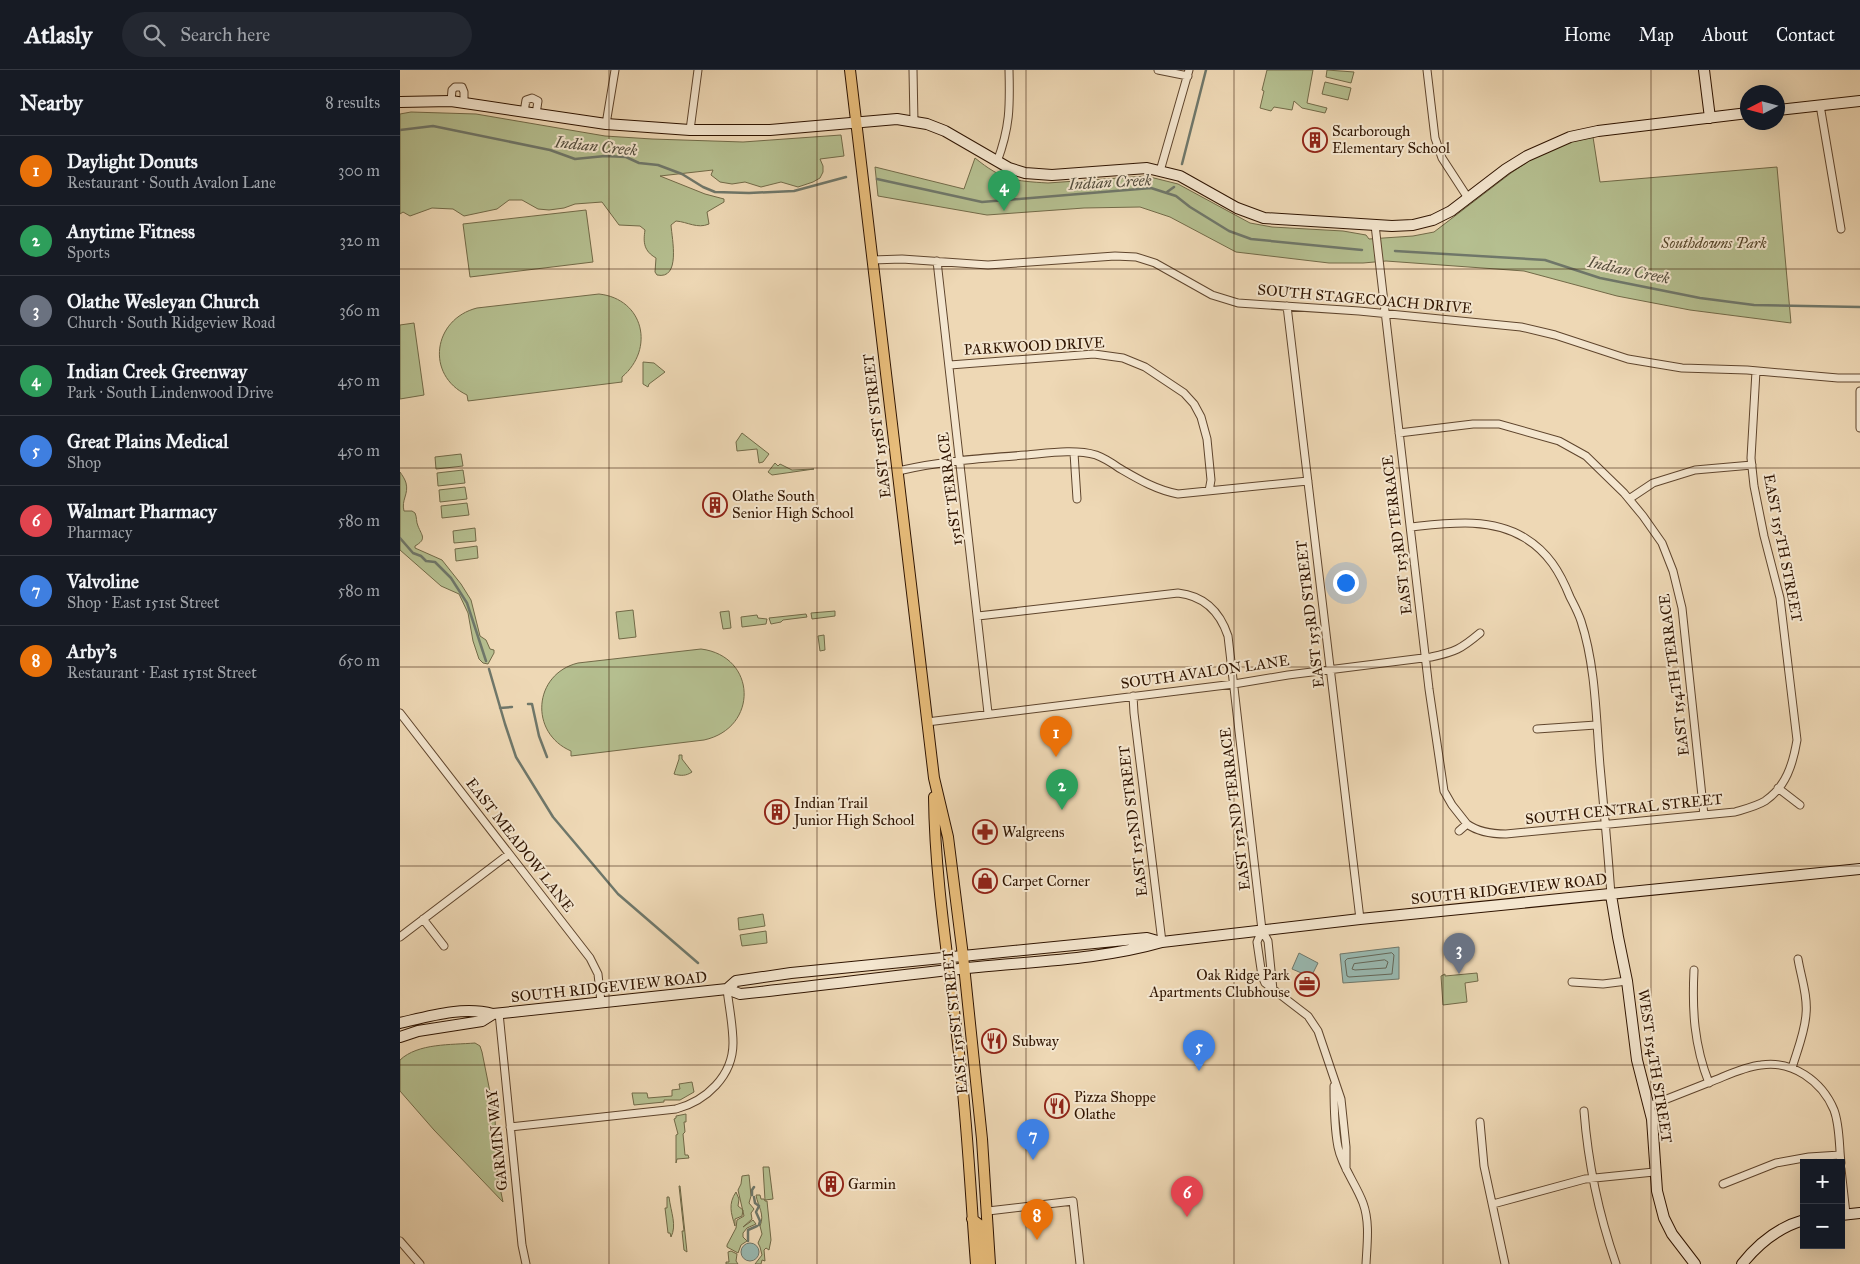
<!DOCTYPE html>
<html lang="en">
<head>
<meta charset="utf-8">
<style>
  body { margin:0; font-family:"IM FELL Great Primer",serif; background:#242831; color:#f1f3f6 }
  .controls { position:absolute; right:15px; bottom:15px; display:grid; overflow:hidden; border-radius:0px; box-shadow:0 5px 20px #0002 }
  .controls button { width:45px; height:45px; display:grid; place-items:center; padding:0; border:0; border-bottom:1px solid #363941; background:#171b24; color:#f1f3f6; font:25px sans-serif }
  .compass { position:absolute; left:1340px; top:15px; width:45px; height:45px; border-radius:50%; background:#171b24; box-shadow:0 5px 20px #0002; rotate:264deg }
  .you { position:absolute; left:945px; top:512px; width:18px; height:18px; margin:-12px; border:4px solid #fff; border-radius:50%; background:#1a73e8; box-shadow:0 0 0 8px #1a73e833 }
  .badge { display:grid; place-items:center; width:32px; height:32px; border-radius:50%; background:#d93025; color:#fff; font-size:16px; font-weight:700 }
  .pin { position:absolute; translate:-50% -41px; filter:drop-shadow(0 1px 2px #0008) }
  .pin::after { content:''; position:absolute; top:26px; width:18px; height:15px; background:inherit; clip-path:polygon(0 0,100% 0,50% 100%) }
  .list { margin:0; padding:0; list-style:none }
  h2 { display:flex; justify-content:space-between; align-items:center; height:65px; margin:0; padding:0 20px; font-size:21px }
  h2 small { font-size:16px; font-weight:400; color:#9ea1a6 }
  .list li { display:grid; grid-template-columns:32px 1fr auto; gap:15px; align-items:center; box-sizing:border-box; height:70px; padding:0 20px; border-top:1px solid #363941 }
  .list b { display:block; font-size:19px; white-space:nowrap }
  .list p { margin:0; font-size:16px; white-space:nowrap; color:#9ea1a6 }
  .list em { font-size:16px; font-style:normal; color:#9ea1a6 }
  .icon { flex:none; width:28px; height:28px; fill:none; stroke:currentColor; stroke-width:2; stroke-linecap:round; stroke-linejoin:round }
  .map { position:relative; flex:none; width:1460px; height:1194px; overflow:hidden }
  header { display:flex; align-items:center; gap:30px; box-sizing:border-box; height:70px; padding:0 25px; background:#171b24; border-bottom:1px solid #363941 }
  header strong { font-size:24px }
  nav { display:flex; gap:28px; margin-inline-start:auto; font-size:18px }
  .search { width:350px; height:45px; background:#242831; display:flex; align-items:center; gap:12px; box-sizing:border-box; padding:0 18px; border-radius:28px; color:#9ea1a6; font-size:19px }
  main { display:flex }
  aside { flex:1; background:#171b24 }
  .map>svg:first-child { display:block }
  .green { fill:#b5bf90; stroke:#726a48 }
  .water { fill:#99b9b1; stroke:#6f776a }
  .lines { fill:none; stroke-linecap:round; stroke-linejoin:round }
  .shore { stroke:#646658; stroke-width:1 }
  .stream { stroke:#6f776a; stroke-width:2.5 }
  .street-casing { stroke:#5f452d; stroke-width:9 }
  .secondary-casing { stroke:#2f1400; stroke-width:12 }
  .primary-casing { stroke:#2f1400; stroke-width:12 }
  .street { stroke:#f4e6cf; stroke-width:7 }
  .secondary { stroke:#f4e6cf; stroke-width:10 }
  .primary { stroke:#e7bc7a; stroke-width:10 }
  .grid { fill:none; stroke:#2f1400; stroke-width:1; stroke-opacity:0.55 }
  .labels { text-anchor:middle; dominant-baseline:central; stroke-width:4; stroke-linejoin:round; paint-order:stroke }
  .poi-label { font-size:15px; fill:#2f1400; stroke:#f4e6cf; text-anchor:start }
  .park-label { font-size:15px; font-style:italic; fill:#57472b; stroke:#f4e6cf }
  .street-label { font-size:15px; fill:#2f1400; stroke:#f4e6cf }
  .water-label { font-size:16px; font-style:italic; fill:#544e3e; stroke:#f4e6cf }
</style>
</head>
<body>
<header>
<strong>Atlasly</strong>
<div class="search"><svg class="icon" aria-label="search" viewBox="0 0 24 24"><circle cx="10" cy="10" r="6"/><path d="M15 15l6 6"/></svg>Search here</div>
<nav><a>Home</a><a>Map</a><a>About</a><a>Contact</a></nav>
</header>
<main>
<aside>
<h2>Nearby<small>8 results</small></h2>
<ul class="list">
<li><span class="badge" style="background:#e8710a">1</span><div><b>Daylight Donuts</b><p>Restaurant · South Avalon Lane</p></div><em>300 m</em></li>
<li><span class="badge" style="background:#2e9e5b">2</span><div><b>Anytime Fitness</b><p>Sports</p></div><em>320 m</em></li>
<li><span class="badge" style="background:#6b7280">3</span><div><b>Olathe Wesleyan Church</b><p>Church · South Ridgeview Road</p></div><em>360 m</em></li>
<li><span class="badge" style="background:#2e9e5b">4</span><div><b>Indian Creek Greenway</b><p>Park · South Lindenwood Drive</p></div><em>450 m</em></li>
<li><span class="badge" style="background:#3f7fe0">5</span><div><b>Great Plains Medical</b><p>Shop</p></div><em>450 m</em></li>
<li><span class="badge" style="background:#e0444e">6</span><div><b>Walmart Pharmacy</b><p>Pharmacy</p></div><em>580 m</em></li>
<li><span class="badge" style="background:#3f7fe0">7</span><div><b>Valvoline</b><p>Shop · East 151st Street</p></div><em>580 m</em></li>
<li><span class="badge" style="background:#e8710a">8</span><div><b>Arby's</b><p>Restaurant · East 151st Street</p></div><em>650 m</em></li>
</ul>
</aside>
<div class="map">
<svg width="1460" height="1194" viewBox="0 0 1460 1194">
  <rect width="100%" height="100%" fill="#eed8b5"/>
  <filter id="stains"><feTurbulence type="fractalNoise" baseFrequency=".004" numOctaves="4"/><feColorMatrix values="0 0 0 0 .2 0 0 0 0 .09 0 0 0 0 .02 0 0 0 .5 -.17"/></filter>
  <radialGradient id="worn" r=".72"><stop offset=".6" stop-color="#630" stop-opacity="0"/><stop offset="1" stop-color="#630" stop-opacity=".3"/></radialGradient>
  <!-- green -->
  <path class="green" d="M867 0H913L907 33 927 38 925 43 902 38 894 31 892 40 874 37 871 41 860 38 864 21 862 20Z
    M927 0 954 2 951 13 926 7Z
    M925 12 951 18 948 30 922 24Z
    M11 42 76 44 205 66 252 69 343 72 441 65 444 86 420 89 423 96V102L420 108 413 112 398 117 381 112 361 117 345 112 332 114 320 112 311 105 313 100 260 106 305 124 324 129V132L307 142 309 154C297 159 288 152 276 151L271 155C272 169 281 210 257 205L255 202 256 188C244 181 243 173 245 160L240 156 219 155 202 132 175 134 164 138 149 140 138 139 122 130H109L97 139 64 146 53 139 32 138 10 146 3 142 0 144V44Z
    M1193 67 1200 112 1377 97 1391 253 1290 240 1217 226 1124 201 986 191 963 193H929L836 182 770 147 740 137 684 138 587 145 478 126 475 97 564 119 575 88C602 110 614 111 648 113L746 106 778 114 850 153 872 157 943 161 966 165 969 169 1013 166 1034 162 1111 103 1130 90 1172 71Z
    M186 140 193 192 70 207 63 154Z
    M199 224C244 229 255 279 222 307V312L68 331 67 325C25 305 33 249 77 238Z
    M14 253 24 325 0 329V255Z
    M243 292 254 293 265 302 249 314 248 317 243 314Z
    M342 363 369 384 363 392 359 393 357 379 337 381 336 372Z
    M61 384 63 396 36 399 35 387Z
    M375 393 378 396 380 394 392 400 414 399 372 405 368 402Z
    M63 400 65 413 38 416 37 403Z
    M0 402C2 405 5 409 6 413 9 424 1 430 4 441H12L15 443C17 447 16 452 18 456 22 466 27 469 15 476V478L42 490 61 514 71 530 80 566 86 570 90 579 94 580V583L88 594 83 593 79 589 73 571 68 543 59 524 41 516 0 480Z
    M65 417 67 429 40 432 39 420Z
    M67 433 69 445 42 448 41 436Z
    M75 458 76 471 54 473 53 461Z
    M77 476 78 488 56 491 55 479Z
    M233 540 236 567 219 569 216 542Z
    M329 541 331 558 323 559 320 542Z
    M435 541V546L412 549 411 543Z
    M406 544 407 547 383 550 381 552 371 554 369 548Z
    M357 545 358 548 367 549 366 554 342 557 341 547Z
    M424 565 425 580 420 581 418 566Z
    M301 579C357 586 359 658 304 670L171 686V681C129 663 133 604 178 593Z
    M279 685H282V689L292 702C286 706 281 706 274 704L279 689Z
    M363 844 365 856 339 860 338 848Z
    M366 861 367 873 342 876 340 865Z
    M1077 903 1078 911 1065 913 1067 932 1043 935 1041 906 1045 904V906Z
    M75 973 80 976 82 982 95 1047 97 1103 103 1132 34 1060 0 1021V990C18 973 51 975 75 973Z
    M292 1012 294 1022 280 1030H264V1032L234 1035 232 1023H247L248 1028 272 1026V1020L280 1019 279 1014Z
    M286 1044V1052H284L285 1062 283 1064 285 1085H288L289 1088 277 1089 276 1093V1065L278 1064 274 1049 276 1048V1046Z
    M363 1097H369L373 1129 365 1130Z
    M349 1105 351 1126 349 1133 354 1139 351 1143 352 1149 343 1157 353 1150 356 1154 347 1158 343 1163V1167L347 1171 341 1175 338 1183 327 1177V1175L336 1158 337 1150 344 1146 338 1120 341 1114 342 1106Z
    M279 1116H280L287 1182 284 1180 282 1161H284Z
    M336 1122 339 1129 338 1136 343 1140 342 1146 335 1149V1156C331 1143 328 1134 336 1122Z
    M356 1125H360L361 1129H364L365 1131H367L371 1170 369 1180 366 1178 364 1180 365 1191 362 1190 361 1194H355L362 1185 360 1177 358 1173 362 1164 360 1156C365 1144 358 1137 356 1125Z
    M267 1127H269C271 1143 277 1155 271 1167L270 1163H268L265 1138H267Z
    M331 1181 337 1184 336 1191 338 1194H326V1192H329L328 1182Z"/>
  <!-- water -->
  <path class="water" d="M999 877V909L943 913 940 884Z
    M899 883 918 893 911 907 892 899Z
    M341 1182a9 9 0 1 1 18 0a9 9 0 1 1-18 0Z"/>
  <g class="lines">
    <!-- shore -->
    <path class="shore" d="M992 883 994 885 992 904 949 907 947 906 945 891 947 889Z
      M985 890 988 892 986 898 955 900 952 899 954 894Z"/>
    <!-- stream -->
    <path class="stream" d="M0 60 33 56 150 80 175 89 205 86 226 87 239 93 258 95 282 104 303 117 315 122 349 123 394 121 446 107
      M782 94 806 0
      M477 109 582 132 751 118 776 126 790 137 829 161 851 169 962 180
      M767 122 774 117
      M995 181 1145 190 1200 208 1300 228 1354 235 1460 237
      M0 468 13 483 21 486 26 491 35 492 51 508 67 533 86 591
      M89 599 105 654 116 687 153 747 218 824 298 893
      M128 634H132L139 666 147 687
      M100 638 112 637
      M352 1125V1120L354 1117
      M354 1127 355 1133 359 1136 356 1142 360 1151 359 1155
      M348 1171V1160L357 1156"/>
    <defs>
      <path id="street" d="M513 0 514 52
        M758 0 788 6
        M1027 0 1035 68 1042 88 1068 128
        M51 31 52 20 55 17H62L64 22V33
        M1420 35 1441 159
        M124 42 126 30 132 28 138 31 136 44
        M206 54 215 0
        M290 60 298 0
        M597 92C610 57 610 37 609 0
        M760 101 789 0
        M975 155 1029 619 1044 721 1052 735 1067 754 1059 761
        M472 190 502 189 588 195 715 186 736 187 755 193 812 225 838 233 959 241 1121 257 1155 265 1228 289 1282 298 1347 300 1438 308H1460
        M537 191 588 643
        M887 236 960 849
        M550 295 694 284 723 288 745 297 784 323 794 334 801 347 807 369 811 410 809 421
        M1460 321V358
        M999 363 1073 354H1099L1159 371 1186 386 1224 423 1243 446 1262 473 1273 501 1282 538 1304 745
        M674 383 677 429
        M498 401C540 391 584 388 627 385 649 383 675 379 696 385 704 388 712 393 719 398 738 409 756 420 778 424L908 411
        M1229 429 1253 413 1295 400 1352 395
        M1011 457C1049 453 1091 447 1125 468 1148 482 1160 502 1170 527 1174 535 1178 542 1181 551 1196 597 1196 649 1200 696 1204 739 1208 782 1211 825
        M578 546 778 523C805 526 820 542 828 566L862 860 868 871 873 920
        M733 626 734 643 762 872
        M0 643 190 888 198 904 201 932
        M527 652 834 614 888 605 1031 587C1055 582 1061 579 1080 563
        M1137 659 1196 655
        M1378 718 1400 735
        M1067 754C1078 762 1092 764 1106 764L1335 742C1345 739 1357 736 1365 731 1386 717 1393 694 1397 670L1380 528 1364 466 1354 416 1351 388 1356 301
        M23 849 44 876
        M862 860 857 872 862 906 865 913 908 946 918 961 941 1029 946 1077V1099
        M0 867 109 784
        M1294 900C1292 940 1294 975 1309 1013
        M1172 912 1203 914 1227 911
        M99 943 122 1175 126 1194
        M1392 998C1397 981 1405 962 1406 944 1408 926 1401 907 1398 889
        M934 1016C934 1036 934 1057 938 1077 942 1097 956 1114 963 1133 970 1152 967 1174 966 1194
        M1249 1036C1269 1028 1290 1020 1310 1012 1326 1006 1343 997 1361 995 1392 990 1422 1011 1434 1040 1440 1056 1439 1076 1441 1093
        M1184 1041C1188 1093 1199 1145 1216 1194
        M1080 1052 1084 1096 1105 1194
        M110 1057 276 1039C306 1031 333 1006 333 973 333 955 329 937 327 919
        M1441 1099 1446 1144
        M1323 1114 1376 1093 1409 1087 1440 1085
        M1093 1134 1185 1109 1254 1102
        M588 1141 673 1131 680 1194
        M0 1171 20 1194"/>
      <path id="secondary" d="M1304 0 1310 48
        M0 32 51 31 206 54 290 60H370L497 49 527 54 545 61 609 98 625 103 652 105 747 98 780 106 837 138 864 148 992 156 1013 155 1033 150 1051 141 1106 99 1127 86 1170 67 1198 61 1348 43
        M1378 40 1460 31
        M1211 825 1218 867 1227 911 1237 990 1252 1049 1257 1121 1264 1148 1272 1164 1295 1194
        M327 919 336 911 391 903 725 870 747 868 761 872
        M0 953C30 946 63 936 93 944L327 919 340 924C419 916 498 905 578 897 639 891 703 889 762 872L960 849 1460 799
        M0 967 18 961 82 951 93 944
        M1441 1145 1460 1143
        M1342 1194C1358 1174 1379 1157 1404 1150"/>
      <path id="primary" d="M450 0 534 708 548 767 563 886 582 1069 590 1194
        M534 727C535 819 552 910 561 1002 568 1066 571 1130 576 1194
        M572 1149 581 1156 583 1194"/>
    </defs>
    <!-- street casing -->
    <use href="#street" class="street-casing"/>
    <!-- secondary casing -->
    <use href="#secondary" class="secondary-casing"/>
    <!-- primary casing -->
    <use href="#primary" class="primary-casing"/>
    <!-- street -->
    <use href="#street" class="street"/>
    <!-- secondary -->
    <use href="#secondary" class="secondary"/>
    <!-- primary -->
    <use href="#primary" class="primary"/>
  </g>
  <!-- grid -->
  <path class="grid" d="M209 0V1194M417 0V1194M626 0V1194M834 0V1194M1043 0V1194M1251 0V1194M0 199H1460M0 398H1460M0 597H1460M0 796H1460M0 995H1460"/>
  <!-- icons -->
  <defs>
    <symbol id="building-ring" viewBox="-11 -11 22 22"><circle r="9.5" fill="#f4e6cf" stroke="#8f2418" stroke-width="1.5"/><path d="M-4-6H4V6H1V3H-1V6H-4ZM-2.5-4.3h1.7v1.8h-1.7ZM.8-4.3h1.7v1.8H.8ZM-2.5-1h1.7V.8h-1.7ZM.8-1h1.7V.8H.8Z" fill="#8f2418"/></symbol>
    <symbol id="pharmacy-ring" viewBox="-11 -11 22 22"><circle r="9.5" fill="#f4e6cf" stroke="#8f2418" stroke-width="1.5"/><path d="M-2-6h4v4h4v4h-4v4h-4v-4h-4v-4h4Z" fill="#8f2418"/></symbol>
    <symbol id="shop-ring" viewBox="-11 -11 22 22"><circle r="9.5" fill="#f4e6cf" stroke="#8f2418" stroke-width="1.5"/><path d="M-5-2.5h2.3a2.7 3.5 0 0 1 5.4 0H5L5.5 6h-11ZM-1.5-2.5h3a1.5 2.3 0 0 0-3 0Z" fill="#8f2418"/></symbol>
    <symbol id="office-ring" viewBox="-11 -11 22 22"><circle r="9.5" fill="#f4e6cf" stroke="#8f2418" stroke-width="1.5"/><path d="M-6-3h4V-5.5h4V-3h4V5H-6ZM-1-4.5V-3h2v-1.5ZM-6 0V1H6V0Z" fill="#8f2418"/></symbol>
    <symbol id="restaurant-ring" viewBox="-11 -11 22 22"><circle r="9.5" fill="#f4e6cf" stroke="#8f2418" stroke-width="1.5"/><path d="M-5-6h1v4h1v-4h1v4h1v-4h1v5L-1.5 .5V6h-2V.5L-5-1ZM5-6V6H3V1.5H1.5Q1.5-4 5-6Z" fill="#8f2418"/></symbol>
  </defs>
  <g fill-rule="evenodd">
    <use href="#building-ring" x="901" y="56" width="28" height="28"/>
    <use href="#building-ring" x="301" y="421" width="28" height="28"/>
    <use href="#building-ring" x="363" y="728" width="28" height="28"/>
    <use href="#pharmacy-ring" x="571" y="748" width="28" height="28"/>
    <use href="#shop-ring" x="571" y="797" width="28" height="28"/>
    <use href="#office-ring" x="893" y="900" width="28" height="28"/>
    <use href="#restaurant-ring" x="580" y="957" width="28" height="28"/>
    <use href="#restaurant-ring" x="643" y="1022" width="28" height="28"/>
    <use href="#building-ring" x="417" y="1100" width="28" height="28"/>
  </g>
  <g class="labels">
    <!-- poi labels -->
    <g class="poi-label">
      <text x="932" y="61">Scarborough<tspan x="932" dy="17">Elementary School</tspan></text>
      <text x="332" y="426">Olathe South<tspan x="332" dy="17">Senior High School</tspan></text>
      <text x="394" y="733">Indian Trail<tspan x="394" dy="17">Junior High School</tspan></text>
      <text x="602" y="762">Walgreens</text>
      <text x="602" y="811">Carpet Corner</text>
      <text x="890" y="905" text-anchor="end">Oak Ridge Park<tspan x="890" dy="17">Apartments Clubhouse</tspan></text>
      <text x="612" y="971">Subway</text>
      <text x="674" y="1027">Pizza Shoppe<tspan x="674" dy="17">Olathe</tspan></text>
      <text x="448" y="1114">Garmin</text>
    </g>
    <!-- park labels -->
    <g class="park-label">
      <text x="1314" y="173">Southdowns Park</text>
    </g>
    <!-- street labels -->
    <g class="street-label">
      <text transform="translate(965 229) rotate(5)">SOUTH STAGECOACH DRIVE</text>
      <text transform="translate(634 276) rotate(-3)">PARKWOOD DRIVE</text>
      <text transform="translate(477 356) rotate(-97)">EAST 151ST STREET</text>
      <text transform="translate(550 419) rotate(-97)">151ST TERRACE</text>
      <text transform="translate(997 465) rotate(-97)">EAST 153RD TERRACE</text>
      <text transform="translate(1383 478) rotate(79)">EAST 155TH STREET</text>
      <text transform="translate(910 544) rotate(-97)">EAST 153RD STREET</text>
      <text transform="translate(805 602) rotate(-8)">SOUTH AVALON LANE</text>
      <text transform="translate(1274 605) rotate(-97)">EAST 154TH TERRACE</text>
      <text transform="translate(835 739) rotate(-97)">EAST 152ND TERRACE</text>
      <text transform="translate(1224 739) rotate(-6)">SOUTH CENTRAL STREET</text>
      <text transform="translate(733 751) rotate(-97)">EAST 152ND STREET</text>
      <text transform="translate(120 775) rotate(52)">EAST MEADOW LANE</text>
      <text transform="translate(1109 819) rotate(-6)">SOUTH RIDGEVIEW ROAD</text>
      <text transform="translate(209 917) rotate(-6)">SOUTH RIDGEVIEW ROAD</text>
      <text transform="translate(555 952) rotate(-96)">EAST 151ST STREET</text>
      <text transform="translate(1255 996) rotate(81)">WEST 154TH STREET</text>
      <text transform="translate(97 1070) rotate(-96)">GARMIN WAY</text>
    </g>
    <!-- water labels -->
    <g class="water-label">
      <text transform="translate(196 76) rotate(6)">Indian Creek</text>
      <text transform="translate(710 112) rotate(-3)">Indian Creek</text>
      <text transform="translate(1229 200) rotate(12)">Indian Creek</text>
    </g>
  </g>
  <rect width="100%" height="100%" filter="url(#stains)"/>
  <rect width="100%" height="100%" fill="url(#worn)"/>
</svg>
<div class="controls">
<button>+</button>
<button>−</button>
</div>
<svg class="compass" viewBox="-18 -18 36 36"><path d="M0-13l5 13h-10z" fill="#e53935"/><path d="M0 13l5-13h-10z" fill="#9ea1a6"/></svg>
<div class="you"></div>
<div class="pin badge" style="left:656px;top:687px;background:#e8710a">1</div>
<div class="pin badge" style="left:662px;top:740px;background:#2e9e5b">2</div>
<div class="pin badge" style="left:1059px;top:904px;background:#6b7280">3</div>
<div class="pin badge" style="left:604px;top:141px;background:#2e9e5b">4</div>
<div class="pin badge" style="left:799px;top:1001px;background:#3f7fe0">5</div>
<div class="pin badge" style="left:787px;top:1147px;background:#e0444e">6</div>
<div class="pin badge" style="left:633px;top:1090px;background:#3f7fe0">7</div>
<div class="pin badge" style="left:637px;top:1170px;background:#e8710a">8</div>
</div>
</main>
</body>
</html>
